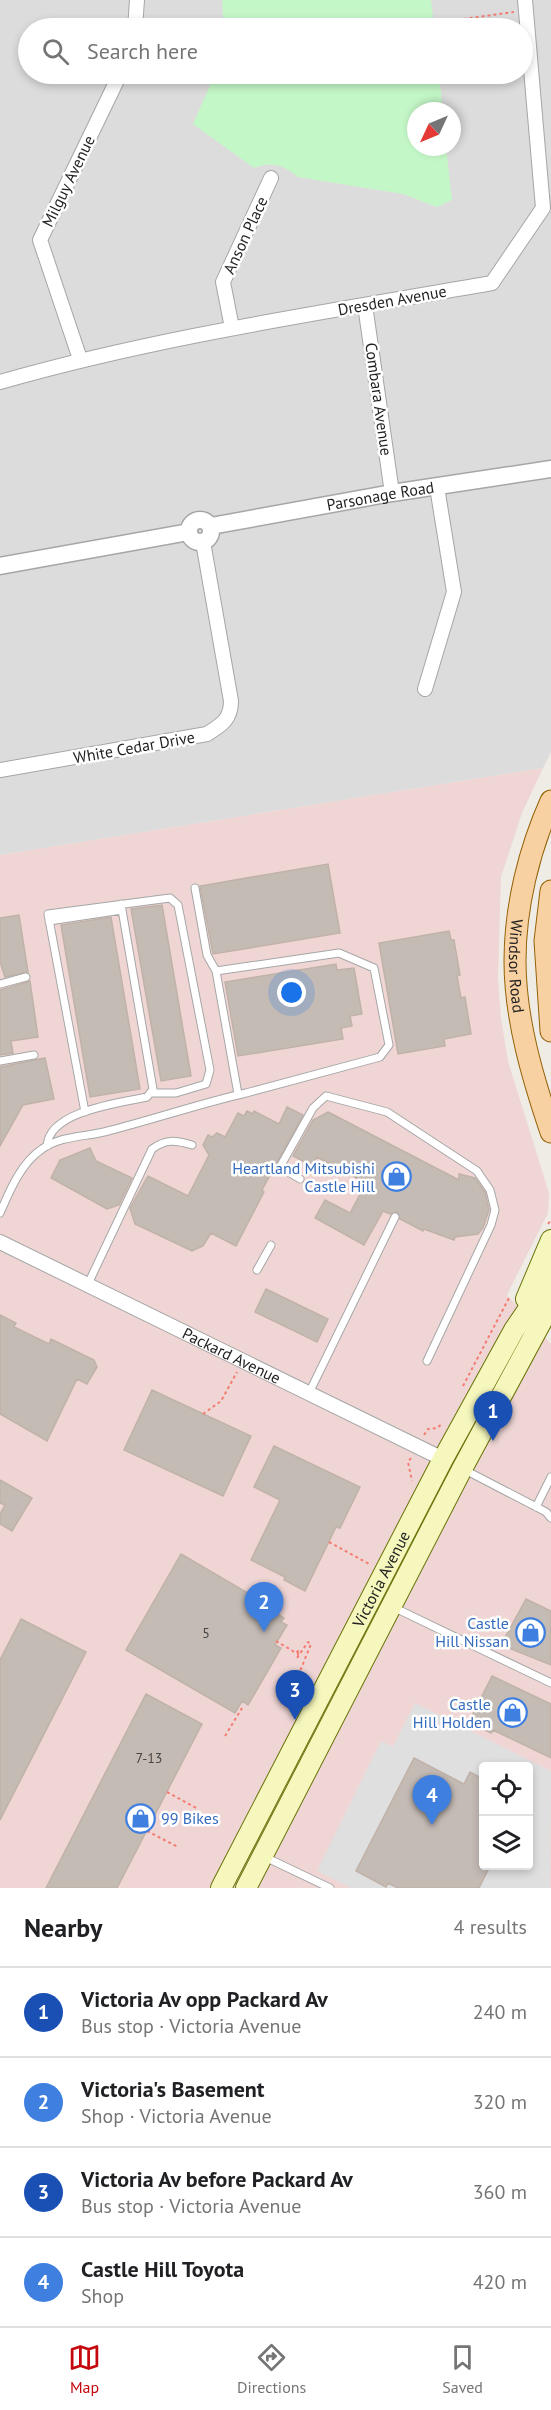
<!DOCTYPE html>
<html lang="en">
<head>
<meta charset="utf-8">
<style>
  body { margin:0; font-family:"PT Sans",sans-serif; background:#f2f2f2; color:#202124 }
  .controls { position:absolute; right:18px; bottom:18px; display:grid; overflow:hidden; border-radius:6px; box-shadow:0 3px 9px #0003 }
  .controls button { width:54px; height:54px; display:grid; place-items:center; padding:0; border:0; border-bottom:2px solid #e0e0e0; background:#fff; color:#202124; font:30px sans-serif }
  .compass { position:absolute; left:407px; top:102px; width:54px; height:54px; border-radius:50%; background:#fff; box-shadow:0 3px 9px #0003; rotate:226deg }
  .you { position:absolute; left:292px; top:993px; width:21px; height:21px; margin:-15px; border:4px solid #fff; border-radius:50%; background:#1a73e8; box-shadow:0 0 0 9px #1a73e833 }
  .badge { display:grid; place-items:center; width:39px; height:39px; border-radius:50%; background:#c5080d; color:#fff; font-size:20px; font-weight:700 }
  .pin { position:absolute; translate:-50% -50px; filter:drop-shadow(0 2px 3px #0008) }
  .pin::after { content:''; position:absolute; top:32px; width:21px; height:18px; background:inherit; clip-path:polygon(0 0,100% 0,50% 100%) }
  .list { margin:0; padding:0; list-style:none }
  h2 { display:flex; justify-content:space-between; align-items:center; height:78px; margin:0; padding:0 24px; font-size:26px }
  h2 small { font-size:20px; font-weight:400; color:#757577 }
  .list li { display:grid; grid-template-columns:39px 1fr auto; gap:18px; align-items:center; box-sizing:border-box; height:90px; padding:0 24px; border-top:2px solid #e0e0e0 }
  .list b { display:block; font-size:22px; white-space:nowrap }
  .list p { margin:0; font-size:20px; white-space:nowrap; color:#757577 }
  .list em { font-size:20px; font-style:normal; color:#757577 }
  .icon { flex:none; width:33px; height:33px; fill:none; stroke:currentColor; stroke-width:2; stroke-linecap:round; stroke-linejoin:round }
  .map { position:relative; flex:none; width:551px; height:1888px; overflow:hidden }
  .search { position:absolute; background:#fff; box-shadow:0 3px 9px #0003; left:18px; right:18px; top:18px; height:66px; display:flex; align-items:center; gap:15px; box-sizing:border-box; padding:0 21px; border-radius:33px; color:#757577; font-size:22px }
  .sheet { height:438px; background:#fff }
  nav { display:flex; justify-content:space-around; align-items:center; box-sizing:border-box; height:84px; border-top:2px solid #e0e0e0; background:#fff; font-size:16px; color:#757577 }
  nav a { display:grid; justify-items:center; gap:3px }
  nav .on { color:#c5080d }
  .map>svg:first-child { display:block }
  .residential { fill:#dddcdc; fill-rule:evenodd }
  .commercial { fill:#efd6d5; fill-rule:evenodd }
  .park { fill:#c4f7c7 }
  .parking { fill:#dfdfdf; fill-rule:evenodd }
  .building { fill:#c4bbb5; stroke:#c0b2a8; stroke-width:1.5 }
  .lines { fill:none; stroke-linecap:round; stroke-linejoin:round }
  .service-casing { stroke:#a6a6a6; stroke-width:9 }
  .minor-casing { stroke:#a6a6a6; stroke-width:16 }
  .tertiary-casing { stroke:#a6a6a6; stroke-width:19 }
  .secondary-casing { stroke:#697209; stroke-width:22 }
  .primary-casing { stroke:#936106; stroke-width:23 }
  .path { stroke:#f47c72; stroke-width:2; stroke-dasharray:3 3; stroke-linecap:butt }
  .service { stroke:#fff; stroke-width:7 }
  .minor { stroke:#fff; stroke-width:14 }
  .tertiary { stroke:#fff; stroke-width:16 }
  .secondary { stroke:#f5f7bc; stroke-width:20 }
  .primary { stroke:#f8d1a2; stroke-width:21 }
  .labels { text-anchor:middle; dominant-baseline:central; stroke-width:5; stroke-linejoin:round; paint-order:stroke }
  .number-label { font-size:14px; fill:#484644 }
  .street-label { font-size:16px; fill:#1f1f1f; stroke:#fff }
  .shop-label { font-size:16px; fill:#366cbe; stroke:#fff; text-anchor:end }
</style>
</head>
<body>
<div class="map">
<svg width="551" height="1888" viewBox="0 0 551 1888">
  <rect width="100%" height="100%" fill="#efece5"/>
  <!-- residential -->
  <path class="residential" d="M0 0H551V752L543 768 0 855ZM28 28H522V74H28ZM416 111H452V147H416Z"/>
  <!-- commercial -->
  <path class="commercial" d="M543 768 522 813 501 877 498 979 501 1018 508 1061 549 1193 548 1213 507 1295 551 1344V1888H0V855ZM484 1766H528V1866H484Z"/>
  <!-- park -->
  <path class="park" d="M222 0H431L434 28H224Z
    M215 74H439L443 111H416V147H446L452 200 437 207 403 194 298 177C283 165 272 161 254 168L193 124Z"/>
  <!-- parking -->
  <path class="parking" d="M415 1703 551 1771 550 1888H351L317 1871 381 1741 393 1747ZM484 1766H528V1866H484Z"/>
  <!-- building -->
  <path class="building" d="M328 864 340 933 213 954 200 886Z
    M162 905 191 1076 161 1081 131 909Z
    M19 915 28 972 5 977 0 962V918Z
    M111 917 140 1089 90 1097 61 925Z
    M449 931 451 940H454L460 975 457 976 461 998 465 997 471 1034 444 1039 445 1046 398 1054 379 943Z
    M336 964 337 970 354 968 362 1014 350 1016 352 1026 341 1028 343 1039 238 1056 225 982Z
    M30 981 38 1037 11 1041 13 1053 0 1055V990Z
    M45 1058 54 1099 23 1105 0 1146V1067Z
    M287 1107 303 1115 262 1190 264 1192 236 1246 211 1233 203 1246 192 1251 135 1224 130 1208 148 1176 188 1196 209 1155 203 1145 208 1135 212 1137 217 1133 225 1137 238 1113 244 1116 247 1111 253 1114 254 1111 279 1124Z
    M328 1112 459 1180V1174L475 1178 485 1192 489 1210 483 1228 478 1234 455 1237 454 1240 424 1229 423 1231 400 1219 397 1212 390 1214 383 1211 364 1245 315 1218 325 1200 350 1213 366 1183 317 1157 312 1166 293 1156 313 1120Z
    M90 1148 96 1161 132 1178 119 1205 107 1209 51 1178 60 1160Z
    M266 1289 328 1319 317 1342 255 1312Z
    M0 1315 16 1323 14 1327 49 1344 51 1339 94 1360 97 1367 87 1384 77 1379 47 1441 0 1414Z
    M152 1390 251 1436 223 1496 124 1450Z
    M274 1446 360 1487 340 1528 336 1527 305 1591 284 1580 285 1577 251 1560 280 1500 254 1487Z
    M0 1480 32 1498 12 1531 0 1524V1514L5 1505 0 1503Z
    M181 1554 265 1603 264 1606 284 1618 281 1622 287 1625 275 1645 281 1648 248 1705 242 1701 235 1713 126 1650Z
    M526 1599 551 1611V1665L501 1645Z
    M21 1619 86 1652 0 1820V1660Z
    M492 1676 551 1704V1758L493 1730 491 1733 469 1722Z
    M146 1694 202 1724 117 1888H46Z
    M414 1758 464 1784 470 1772 483 1779V1866H490L479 1888H398L388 1883 386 1887 356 1871Z"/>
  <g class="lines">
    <defs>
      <path id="service" d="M195 888 207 955 216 971
        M49 921 122 910
        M0 984 26 977
        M0 1061 34 1055
        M85 1112 48 914 170 898 178 905 210 1070 206 1084 176 1093H152
        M47 1146C49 1111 119 1103 147 1097L153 1089 121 904
        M300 1179 280 1167 313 1108 326 1096 387 1112 477 1171 490 1190 495 1210 491 1225 427 1361
        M0 1213C10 1190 21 1163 42 1149 60 1136 83 1137 104 1132 152 1120 198 1104 246 1093L380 1057 389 1045 374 968 339 953 216 971 238 1094
        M257 1270 271 1245
        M87 1286 152 1149C166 1139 175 1140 192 1145
        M309 1393 395 1217
        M465 1470 546 1512 551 1518
        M536 1507 551 1477
        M393 1607 551 1683
        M265 1857 330 1888"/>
      <g id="minor">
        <path d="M135 28 137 0"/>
        <path d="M365 305 392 493"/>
        <path d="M232 328 223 282 271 178"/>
        <path d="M80 359 40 240 120 74"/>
        <path d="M0 382C161 336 327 312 492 283L543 208 525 0"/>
        <path d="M425 689 454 592 437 487"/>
        <path d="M0 770 207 734C221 725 231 720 231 701L203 542"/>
        <path id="s1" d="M0 1242 443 1459"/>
      </g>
      <g id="tertiary">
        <circle cx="200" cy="531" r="11"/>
        <path id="s2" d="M211 526 392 493 551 469"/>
        <path d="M0 566 189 532"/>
      </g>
      <g id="secondary">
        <path d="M526 1299 551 1240"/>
        <path id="s3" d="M221 1888 443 1459 514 1330 551 1276"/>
        <path d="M246 1888 462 1469 551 1304"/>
      </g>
      <g id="primary">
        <path id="s4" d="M551 801C529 850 515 907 515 961 515 1019 533 1079 551 1132"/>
        <path d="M551 891 545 941 551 1031"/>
      </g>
    </defs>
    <!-- service casing -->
    <use href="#service" class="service-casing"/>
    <!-- minor casing -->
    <use href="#minor" class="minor-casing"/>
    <!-- tertiary casing -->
    <use href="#tertiary" class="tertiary-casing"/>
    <!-- secondary casing -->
    <use href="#secondary" class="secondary-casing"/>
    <!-- primary casing -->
    <use href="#primary" class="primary-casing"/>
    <!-- path -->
    <path class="path" d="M434 23 514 12
      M548 1224 551 1220
      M463 1386 509 1298
      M203 1414 221 1401 237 1372
      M424 1435 428 1429 437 1428 443 1423
      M411 1458 408 1462 412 1481
      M329 1542 371 1565
      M276 1641 296 1653 299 1650 297 1658 308 1642 311 1644 286 1706 294 1711
      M225 1736 242 1708
      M167 1792 198 1809
      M147 1831 178 1847"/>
    <!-- service -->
    <use href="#service" class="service"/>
    <!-- minor -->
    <use href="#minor" class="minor"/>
    <!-- tertiary -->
    <use href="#tertiary" class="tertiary"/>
    <!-- secondary -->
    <use href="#secondary" class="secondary"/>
    <!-- primary -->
    <use href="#primary" class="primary"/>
  </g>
  <!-- icons -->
  <defs>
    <symbol id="shop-ring" viewBox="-11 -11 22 22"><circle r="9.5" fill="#fff" stroke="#3f7fe0" stroke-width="1.5"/><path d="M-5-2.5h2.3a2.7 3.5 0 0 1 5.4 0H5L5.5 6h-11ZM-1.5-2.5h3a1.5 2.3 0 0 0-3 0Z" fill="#3f7fe0"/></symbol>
  </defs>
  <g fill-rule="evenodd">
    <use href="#shop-ring" x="380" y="1160" width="33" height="33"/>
    <use href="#shop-ring" x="514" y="1616" width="33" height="33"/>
    <use href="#shop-ring" x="496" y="1696" width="33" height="33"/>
    <use href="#shop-ring" x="124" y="1802" width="33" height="33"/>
  </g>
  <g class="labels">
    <!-- number labels -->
    <g class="number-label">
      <text x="206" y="1633">5</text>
      <text x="149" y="1758">7-13</text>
    </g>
    <!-- street labels -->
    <g class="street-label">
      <text transform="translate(68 181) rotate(-64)">Milguy Avenue</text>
      <text transform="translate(245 235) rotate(-65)">Anson Place</text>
      <text transform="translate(392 300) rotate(-10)">Dresden Avenue</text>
      <text transform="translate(379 399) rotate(82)">Combara Avenue</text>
      <text stroke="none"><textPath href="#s2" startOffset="172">Parsonage Road</textPath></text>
      <text transform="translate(134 747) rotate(-10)">White Cedar Drive</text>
      <text stroke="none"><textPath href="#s4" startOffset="170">Windsor Road</textPath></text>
      <text stroke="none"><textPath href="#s1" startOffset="258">Packard Avenue</textPath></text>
      <text stroke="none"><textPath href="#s3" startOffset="348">Victoria Avenue</textPath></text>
    </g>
    <!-- shop labels -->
    <g class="shop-label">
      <text x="375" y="1168">Heartland Mitsubishi<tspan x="375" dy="18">Castle Hill</tspan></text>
      <text x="509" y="1623">Castle<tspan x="509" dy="18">Hill Nissan</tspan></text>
      <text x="491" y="1704">Castle<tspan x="491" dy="18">Hill Holden</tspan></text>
      <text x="161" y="1818" text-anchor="start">99 Bikes</text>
    </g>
  </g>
</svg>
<div class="controls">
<button><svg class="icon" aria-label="locate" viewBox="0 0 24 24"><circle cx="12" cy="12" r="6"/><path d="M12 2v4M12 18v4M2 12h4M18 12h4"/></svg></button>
<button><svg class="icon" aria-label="layers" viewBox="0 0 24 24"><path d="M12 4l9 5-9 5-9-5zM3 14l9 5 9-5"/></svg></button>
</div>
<svg class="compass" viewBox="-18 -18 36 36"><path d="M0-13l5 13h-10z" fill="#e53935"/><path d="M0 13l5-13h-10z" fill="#757577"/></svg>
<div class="you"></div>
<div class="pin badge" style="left:493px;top:1441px;background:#1a4fb4">1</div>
<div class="pin badge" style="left:264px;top:1632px;background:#3f7fe0">2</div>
<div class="pin badge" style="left:295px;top:1720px;background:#1a4fb4">3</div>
<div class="pin badge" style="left:432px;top:1825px;background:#3f7fe0">4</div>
<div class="search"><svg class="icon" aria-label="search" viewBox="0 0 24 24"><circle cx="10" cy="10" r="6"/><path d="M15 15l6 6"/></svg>Search here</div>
</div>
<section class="sheet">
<h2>Nearby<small>4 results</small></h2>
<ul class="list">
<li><span class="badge" style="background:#1a4fb4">1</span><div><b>Victoria Av opp Packard Av</b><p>Bus stop · Victoria Avenue</p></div><em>240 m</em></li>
<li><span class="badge" style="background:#3f7fe0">2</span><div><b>Victoria's Basement</b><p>Shop · Victoria Avenue</p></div><em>320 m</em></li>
<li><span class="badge" style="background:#1a4fb4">3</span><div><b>Victoria Av before Packard Av</b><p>Bus stop · Victoria Avenue</p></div><em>360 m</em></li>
<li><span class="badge" style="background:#3f7fe0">4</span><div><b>Castle Hill Toyota</b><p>Shop</p></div><em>420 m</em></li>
</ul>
</section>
<nav>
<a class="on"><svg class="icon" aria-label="map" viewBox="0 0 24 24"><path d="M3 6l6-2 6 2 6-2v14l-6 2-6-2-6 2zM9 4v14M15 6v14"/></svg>Map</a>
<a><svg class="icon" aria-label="directions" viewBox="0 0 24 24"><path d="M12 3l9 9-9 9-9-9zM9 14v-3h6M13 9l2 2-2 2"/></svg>Directions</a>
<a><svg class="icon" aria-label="saved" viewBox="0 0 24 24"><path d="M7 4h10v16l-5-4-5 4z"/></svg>Saved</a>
</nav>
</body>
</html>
